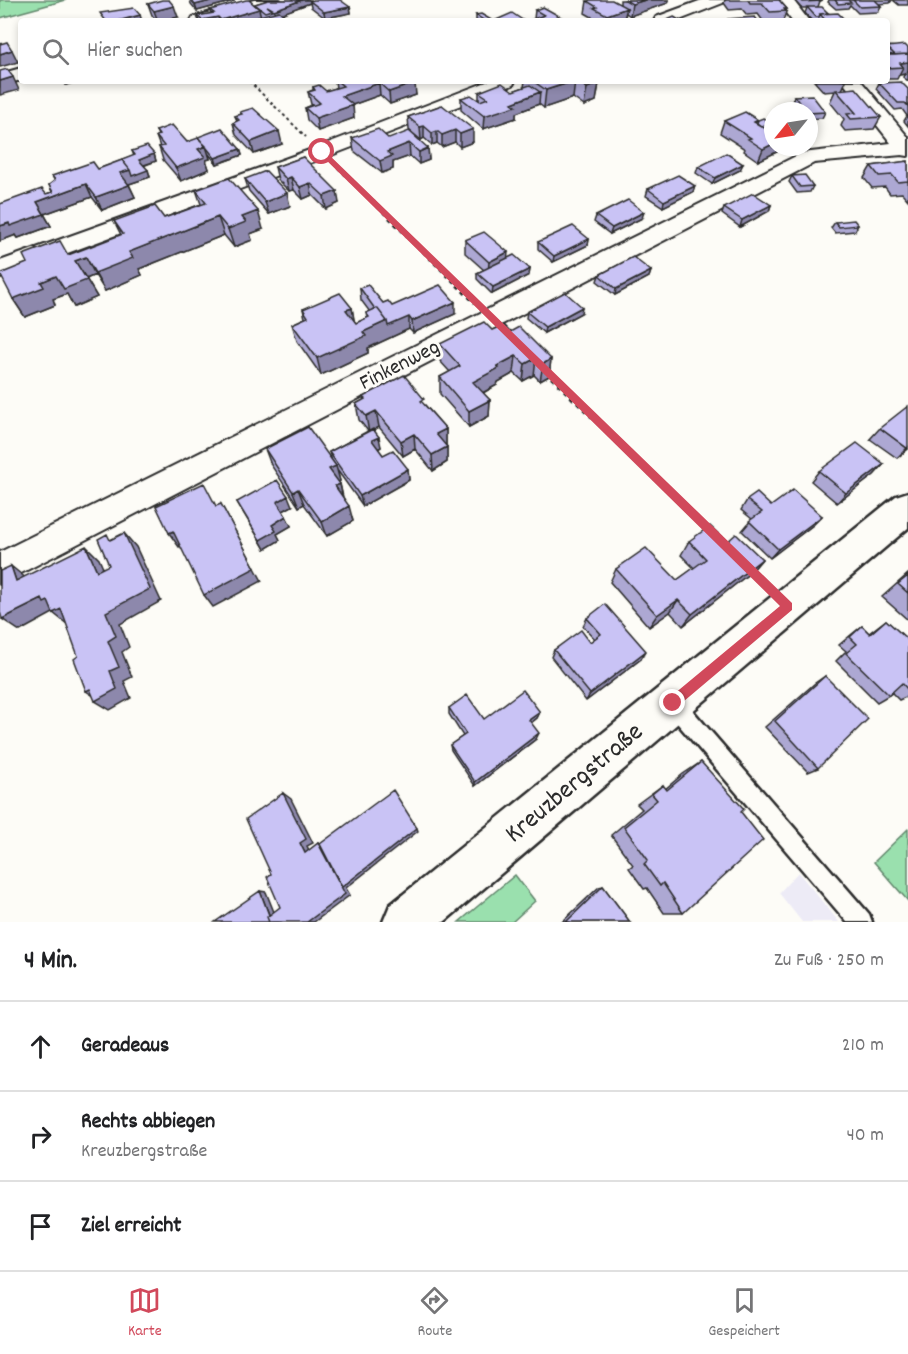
<!DOCTYPE html>
<html lang="de">
<head>
<meta charset="utf-8">
<style>
  body { margin:0; font-family:Dekko,sans-serif; background:#f2f2f2; color:#202124 }
  .compass { position:absolute; left:764px; top:102px; width:54px; height:54px; border-radius:50%; background:#fff; box-shadow:0 3px 9px #0003; rotate:240deg }
  .stop { position:absolute; width:18px; height:18px; margin:-14px; border:4px solid #d1495b; border-radius:50%; background:#fff }
  .stop.end { background:#d1495b; border-color:#fff; box-shadow:0 2px 6px #0008 }
  .list { margin:0; padding:0; list-style:none }
  h2 { display:flex; justify-content:space-between; align-items:center; height:78px; margin:0; padding:0 24px; font-size:26px }
  h2 small { font-size:20px; font-weight:400; color:#757577 }
  .list li { display:grid; grid-template-columns:39px 1fr auto; gap:18px; align-items:center; box-sizing:border-box; height:90px; padding:0 24px; border-top:2px solid #e0e0e0 }
  .list b { display:block; font-size:22px; white-space:nowrap }
  .list p { margin:0; font-size:20px; white-space:nowrap; color:#757577 }
  .list em { font-size:20px; font-style:normal; color:#757577 }
  .icon { flex:none; width:33px; height:33px; fill:none; stroke:currentColor; stroke-width:2; stroke-linecap:round; stroke-linejoin:round }
  .map { position:relative; flex:none; width:908px; height:922px; overflow:hidden }
  .search { position:absolute; background:#fff; box-shadow:0 3px 9px #0003; left:18px; right:18px; top:18px; height:66px; display:flex; align-items:center; gap:15px; box-sizing:border-box; padding:0 21px; border-radius:6px; color:#757577; font-size:22px }
  .sheet { height:348px; background:#fff }
  nav { display:flex; justify-content:space-around; align-items:center; box-sizing:border-box; height:84px; border-top:2px solid #e0e0e0; background:#fff; font-size:16px; color:#757577 }
  nav a { display:grid; justify-items:center; gap:3px }
  nav .on { color:#d1495b }
  .map>svg:first-child { display:block }
  .built { fill:#edebf6 }
  .green { fill:#9ae0ae; stroke:#62866c; stroke-width:1.5 }
  .lines { fill:none; stroke-linecap:round; stroke-linejoin:round }
  .service-casing { stroke:#2b2b2b; stroke-width:5 }
  .minor-casing { stroke:#2b2b2b; stroke-width:4 }
  .tertiary-casing { stroke:#2b2b2b; stroke-width:5 }
  .path-far2 { stroke:#2b2b2b; stroke-width:2; stroke-dasharray:3 3; stroke-linecap:butt }
  .path-far1 { stroke:#2b2b2b; stroke-width:3; stroke-dasharray:4 4; stroke-linecap:butt }
  .path { stroke:#2b2b2b; stroke-width:4; stroke-dasharray:4.5 4.5; stroke-linecap:butt }
  .service { fill:#fdfcf7; fill-rule:evenodd }
  .minor { fill:#fdfcf7; fill-rule:evenodd }
  .tertiary { fill:#fdfcf7; fill-rule:evenodd }
  .wall { fill:#ada8d3; stroke:#2b2b2b; stroke-width:1.5 }
  .shaded-wall { fill:#8d88ac; stroke:#2b2b2b; stroke-width:1.5 }
  .building { fill:#c9c3f5; stroke:#2b2b2b; stroke-width:1.5 }
  .route { fill:#d1495b }
  .labels { text-anchor:middle; dominant-baseline:central; stroke-width:6; stroke-linejoin:round; paint-order:stroke }
  .street-label { font-size:22px; fill:#2b2b2b; stroke:#fdfcf7 }
  .near-street-label { font-size:27px; fill:#2b2b2b; stroke:#fdfcf7 }
</style>
</head>
<body>
<div class="map">
<svg width="908" height="922" viewBox="0 0 908 922">
  <rect width="100%" height="100%" fill="#fdfcf7"/>
  <filter id="ink" filterUnits="userSpaceOnUse"><feTurbulence type="fractalNoise" baseFrequency=".0167" numOctaves="2"/><feDisplacementMap in="SourceGraphic" scale="12" xChannelSelector="R" yChannelSelector="G"/><feConvolveMatrix kernelMatrix="1 2 1 2 8 2 1 2 1" color-interpolation-filters="sRGB"/></filter>
  <g filter="url(#ink)">
    <!-- built -->
    <path class="built" d="M798 872 839 922H802L779 893Z"/>
    <!-- green -->
    <path class="green" d="M0 0H66L0 18Z
      M908 829V901L874 862Z
      M515 875 535 901 512 922H459Z"/>
    <g class="lines">
      <defs>
        <path id="service" d="M673 694 680 696 869 914 872 922H847L666 710 664 703 666 696Z"/>
        <path id="minor" d="M254 0H280L278 3 217 21H191L193 17Z
          M702 0H725L723 3 677 21H654L656 17Z
          M776 0H793L809 21H792Z
          M21 68V80L0 86V74Z
          M489 81H515L513 85 329 156 0 278V261L315 148Z
          M842 81H861L908 137V156L902 155 814 163 0 584V552L802 153 891 143Z"/>
        <path id="tertiary" d="M908 492V528L444 922H383L390 905 896 496Z"/>
      </defs>
      <!-- service casing -->
      <use href="#service" class="service-casing"/>
      <!-- minor casing -->
      <use href="#minor" class="minor-casing"/>
      <!-- tertiary casing -->
      <use href="#tertiary" class="tertiary-casing"/>
      <!-- path-far2 -->
      <path class="path-far2" d="M249 81 306 137"/>
      <!-- path-far1 -->
      <path class="path-far1" d="M338 167 475 303"/>
      <!-- path -->
      <path class="path" d="M545 371 710 531
        M748 568 766 585"/>
      <!-- service -->
      <use href="#service" class="service"/>
      <!-- minor -->
      <use href="#minor" class="minor"/>
      <!-- tertiary -->
      <use href="#tertiary" class="tertiary"/>
    </g>
    <!-- wall -->
    <path class="wall" d="M190 0H234V1L197 11 191 4Z
      M268 0H311V1L350 7 351 13 325 18 311 7 310 3 282 13 287 18 288 21H199L197 16 211 14 210 10 255 6V4Z
      M620 0H669L668 3 630 16 626 13 624 19 620 21H595L592 19V17L585 13 587 1 620 4Z
      M725 0H779L787 9 783 21H763L758 14 747 15 742 9 729 10 724 3Z
      M794 0H823L820 1 818 7 828 13 846 21H812L805 13 807 8H801Z
      M829 0H892L890 3 879 4 881 6 878 12 858 13 850 5 848 8 836 9 828 2Z
      M893 0H908V5H899Z
      M148 4 178 17 163 21H157L152 15Z
      M535 10 568 21 534 19Z
      M476 15 493 21H476Z
      M887 46 908 48V81L903 77 905 74 899 75 897 79H887Z
      M335 81H412L416 95 390 104 380 95 352 105 354 118 318 131 307 120 305 108 312 105 311 104 308 92 313 90V87L326 91 336 88Z
      M525 81H598L596 82 599 83 596 101 584 106 573 98 544 108 539 104 516 113V118L483 129 461 110V98L479 101V92L513 91 524 87Z
      M814 81H846L842 90 881 117 874 129 845 131 841 126 844 119 830 102 835 91 824 92Z
      M879 83 908 89V126L904 121 907 116 902 109 895 110 876 89Z
      M794 96 825 112 822 118 809 119V111H798L792 102Z
      M442 105 473 142 460 147 455 142 442 147 437 143 432 145 424 138 421 140 409 130 408 117Z
      M240 112 282 144 254 154 236 135 233 123 237 121 235 116 241 114Z
      M724 121 773 124V147H787L758 161 744 151 745 149 720 133Z
      M156 131 187 142 240 149 242 155 217 164 208 153 210 159 206 160 209 169 181 181 163 160 159 147H160L156 136 158 135Z
      M352 138 389 139 428 148 429 160 419 164 410 156 393 162V169L382 173 354 151Z
      M132 151 154 154 156 161 143 166 148 170 150 177 129 184 135 197 102 210 92 197 44 214 51 226 18 238 16 235 0 241V204L46 194 52 192 49 185 55 181 52 176 98 169 134 156Z
      M303 157 339 203 326 209 312 195 303 199 294 190 289 191 278 180 275 167Z
      M908 161V200L902 193 890 194 885 187 872 188 864 178 871 166Z
      M698 167 740 170 712 184 696 173Z
      M792 176 813 186 810 192 797 193 789 182Z
      M245 179 290 206 269 214 249 191Z
      M695 186 693 192 663 207 646 196 648 189Z
      M196 190 263 229 250 234 252 240 234 247 224 235 139 269 142 275 105 291 95 275 86 279 97 297 74 307 67 294 53 299 55 305 25 317 13 299 27 263 68 255 121 235 114 221 164 218 201 204Z
      M771 205 769 211 740 227 722 214 724 208Z
      M596 216 642 218 610 234 594 222Z
      M835 222 858 225 855 231 835 233 831 228Z
      M589 239 588 245 553 262 538 249V242Z
      M465 240 530 269 529 275 492 294 477 279V273L484 270 465 253Z
      M651 271 649 277 615 295 597 281 599 275Z
      M360 288 383 303 392 306 455 314 413 333 409 329 368 348V353L321 375 297 341 292 324 305 318 303 309 352 308 354 321 356 323 367 318 366 313 370 312 361 300Z
      M527 312 581 313 544 333 526 318Z
      M492 330 510 332 551 359 549 376 540 381 534 375 523 381 514 373 498 382 497 385 483 393 490 400 489 416 469 427 440 394V377L450 372 440 361V344Z
      M363 397 425 405 446 429V445L447 447V462L433 471 415 449 403 456 379 427 374 430 381 447 378 449 383 455 408 469 409 480 363 506 337 470 340 481 338 482 340 484 343 497 353 521 327 536 304 504 299 507 271 465 265 449 331 458 329 452 368 431 359 420 356 404 364 400Z
      M880 428 908 449 897 458 870 439Z
      M884 464 874 475 837 503 811 481 819 471Z
      M747 500 771 506 822 516 813 525 770 558 742 531 752 519 741 510Z
      M237 502 292 506 283 511 291 526 277 534 280 540 265 549Z
      M689 541 727 542 762 559 751 572 683 626 670 612 649 627 610 582 616 569 677 580 694 568 681 555Z
      M908 574V620L882 597Z
      M587 618 641 659 586 701 551 657 554 650 590 642 595 639 583 626Z
      M886 620 908 640V696L899 700 892 693 889 695 877 702 836 661 846 651 839 645 852 634 862 626 869 633Z
      M825 676 818 768 808 772 765 727 815 683Z
      M449 708 484 719 540 712 537 718 531 723 536 739 475 786 451 750 450 745 463 736 449 714Z
      M701 762 741 812 683 913H664L647 888 644 889 629 868 633 865 611 835 642 809 637 804 663 785 665 789 683 774Z
      M603 886 630 922H562L599 887Z"/>
    <!-- shaded-wall -->
    <path class="shaded-wall" d="M214 0H234V1L197 11 195 5Z
      M302 0H311V2L310 1V3L275 16 274 10Z
      M645 0H669L668 3 630 16 632 4Z
      M174 6 178 17 163 21H158L154 11Z
      M350 7 351 13 325 18 324 12Z
      M627 8 624 19 620 21H606L607 15Z
      M259 9 261 17 259 16 260 21H221V20Z
      M140 15 142 21H118Z
      M218 17 219 21H202V20Z
      M287 18 288 21H277Z
      M12 50 18 62 0 67V54Z
      M908 62V72L907 71 905 74 899 75 903 67 900 63Z
      M13 77 19 90 0 95V81Z
      M64 81H76V82L66 85Z
      M575 81 573 98 544 108 546 90Z
      M379 83 380 95 344 108 342 96Z
      M415 83 416 95 390 104 389 92Z
      M599 83 596 101 584 106 587 88Z
      M540 92 539 104 516 113V118L483 129 484 116 512 103Z
      M353 105 354 118 318 131 316 118Z
      M424 126V138L421 140 420 127Z
      M473 129V142L460 147V134Z
      M455 130V142L442 147V135Z
      M279 131 282 144 254 154 251 142Z
      M437 131V143L432 145V133Z
      M409 143 410 156 393 162V169L382 173 380 161 387 152Z
      M773 144V147H787L758 161 763 149Z
      M206 146 210 159 206 160 209 169 181 181 176 168 198 149Z
      M428 148 429 160 419 164V152Z
      M240 149 242 155 217 164 215 158Z
      M154 154 156 161 141 166 139 160Z
      M743 164 740 170 712 184 715 178Z
      M130 170H148L150 177 126 185 120 173Z
      M291 177 294 190 289 191 286 179Z
      M310 183 312 195 303 199 300 187Z
      M86 184 92 197 44 214 37 202Z
      M129 185 135 197 102 210 96 197Z
      M695 186 693 192 663 207 664 201Z
      M337 191 339 203 326 209 324 196Z
      M287 193 290 206 269 214 265 202Z
      M771 205 769 211 740 227 742 220Z
      M258 211 263 229 250 234 252 240 234 247 228 229 242 217Z
      M644 212 642 218 610 234 612 228Z
      M44 214 51 226 18 238 16 235 0 241V226Z
      M218 217 224 235 139 269 142 275 105 291 95 273 129 252Z
      M589 239 588 245 553 262 554 256Z
      M508 252 507 264 488 274 489 262Z
      M86 257 95 275 86 279 75 261Z
      M530 269 529 275 492 294 493 287Z
      M651 271 649 277 615 295 616 289Z
      M56 276 87 280 97 297 74 307 67 294 53 299 55 305 25 317 13 299 41 282Z
      M455 302V314L413 333 412 321Z
      M582 307 581 313 544 333 545 327Z
      M352 308 355 325 346 310Z
      M409 317V329L368 348V353L321 375 317 358 363 332 387 321Z
      M516 356 514 373 498 382 497 385 473 398V382L497 366Z
      M536 358 534 375 523 381 525 364Z
      M551 359 549 376 540 381 543 364Z
      M490 400 489 416 469 427V411Z
      M376 411 379 427 369 433 366 416Z
      M446 429V445L437 450 436 434Z
      M414 434 415 449 403 456 401 441Z
      M379 437 381 447 374 451 372 440Z
      M447 447V462L433 471 432 455Z
      M908 447V449L897 458Z
      M884 464 874 475 837 503 846 493Z
      M336 466 340 481 333 485 329 469Z
      M408 469 409 480 363 506 360 496Z
      M340 484 343 499 335 486Z
      M298 489 304 504 299 507 293 492Z
      M288 496 292 506 281 512 277 502Z
      M221 504 262 581 213 607 204 595Z
      M349 506 353 521 327 536 322 522Z
      M286 516 291 526 277 534 280 540 265 549 260 540 272 525Z
      M822 516 813 525 770 558 778 549Z
      M173 531 183 545 179 547 169 533Z
      M124 533 136 547 161 601 120 624 129 647 122 652 132 677 124 681 131 698 110 710 95 701 98 699 86 691 110 671 106 612Z
      M86 546 99 559 110 584 97 571Z
      M762 559 751 572 683 626 692 614Z
      M11 566 27 579 16 581Z
      M42 599 48 601 61 609 68 625 53 613 20 631 2 619Z
      M678 600 670 612 649 627 657 615Z
      M646 651 641 659 586 701 590 694Z
      M540 712 537 718 527 726 529 720Z
      M539 733 536 739 475 786V782Z
      M283 793 291 799 313 843 307 846 312 856 305 853 300 843Z
      M417 828 418 831 346 888 350 895 314 922H307L318 843 325 846Z
      M260 891 266 892 278 922H272Z"/>
    <!-- building -->
    <path class="building" d="M162 0H169L174 6 154 11 148 4Z
      M191 0H214L195 5Z
      M246 0H249L259 9 221 20 218 17 202 20 197 16 214 13 210 10Z
      M268 0H302L274 10 267 6 272 10 265 12 255 4Z
      M314 0H340L350 7 324 12 310 1Z
      M590 0H612L627 8 607 15 594 8 597 7 587 1Z
      M625 0H645L632 4Z
      M748 0H779L787 9H784L786 11 770 12 762 3H750Z
      M801 0H819L820 1 803 2Z
      M835 0H848L851 3 838 4Z
      M853 0H875L881 6 860 7Z
      M543 7 568 21H528L544 15 535 10Z
      M807 7H822L828 13 820 14 819 17H816Z
      M134 8 140 15 118 21H106L100 13Z
      M279 11 287 18 277 21H265L259 16Z
      M512 13 524 21H494Z
      M838 13 846 21H826L820 14Z
      M481 14 493 21H485L476 15Z
      M674 17 681 21H665Z
      M755 17 758 21H729L728 19Z
      M7 42 12 50 0 54V44Z
      M905 45 908 48V54L895 55 887 47Z
      M908 54V62L900 63 903 67 887 68V55Z
      M7 69 13 77 0 81V71Z
      M337 81H412L415 83 389 92 379 83 342 96 353 105 316 118 305 108 320 103 308 92 315 90 313 87 319 85 326 91 343 86Z
      M533 81H574L546 90Z
      M576 81H595L599 83 587 88Z
      M901 82 908 89V106L905 103H898L879 83Z
      M502 83 513 91 530 85 540 92 512 103 516 106 484 116 461 98 471 95 480 101 488 98 479 92Z
      M856 88 881 117 851 119 847 114 856 113 836 90Z
      M812 95 825 112 809 113V111H806L794 96Z
      M442 105 473 129 460 134 455 130 442 135 437 131 432 133 424 126 420 127 408 117Z
      M253 108 279 131 251 142 233 123 239 120 235 116 242 114 240 112Z
      M745 112 758 120 754 122 766 129 773 126V144L763 149 748 139 751 138 724 121Z
      M763 118 773 124V126L769 127 765 125 761 126 757 123 758 120Z
      M172 125 187 142 198 138 206 146 198 149 205 157 176 168 159 147 164 146 156 136 159 135 156 131Z
      M222 128 240 149 215 158 198 137Z
      M378 129 389 139 409 131 428 148 419 152 409 143 387 152 392 156 380 161 352 138Z
      M147 146 154 154 139 160 148 170 132 176 130 170 122 160 135 155 132 151Z
      M726 153 743 164 715 178 698 167Z
      M303 157 337 191 324 196 310 183 300 187 291 177 286 179 275 167Z
      M122 160 130 170 120 173 129 185 96 197 86 184 37 202 44 214 10 226 9 223 0 226V204L42 189 46 194 53 192 49 185 55 180 52 176 93 162 98 169Z
      M908 161V181L898 182 892 175 879 176 871 166Z
      M266 171 287 193 265 202 245 179Z
      M678 175 695 186 664 201 648 189Z
      M805 175 813 186 800 187 792 176Z
      M229 178 258 211 242 217 246 222 228 229 218 217 129 252 133 258 95 273 86 257 75 261 87 280 64 289 56 276 41 282 44 287 13 299 0 274 27 263 23 255 60 241 68 255 123 234 114 221 155 206 164 218 206 203 196 190Z
      M753 193 771 205 742 220 724 208Z
      M628 200 644 212 612 228 596 216Z
      M854 220 858 225 839 227 835 222Z
      M573 226 589 239 554 256 538 242Z
      M484 232 508 252 489 262 465 240Z
      M514 255 530 269 493 287 477 273Z
      M633 257 651 271 616 289 599 275Z
      M368 285 383 303 388 301 392 306 440 285 455 302 412 321 409 317 388 326 387 321 377 308 375 309 360 288Z
      M565 292 582 307 545 327 527 312Z
      M340 293 352 308 346 310 356 323 369 317 366 313 377 308 387 321 363 332 366 336 317 358 292 324 308 317 303 309Z
      M484 322 492 330 503 325 510 332 519 327 551 359 543 364 536 358 525 364 516 356 497 366 499 368 473 382 490 400 469 411 440 377 460 366 440 344Z
      M404 375 424 399 421 401 446 429 436 434 447 447 432 455 414 434 401 441 376 411 366 416 356 404 365 399 363 397Z
      M908 406V447L907 448 880 428Z
      M308 427 336 466 329 469 340 484 335 486 349 506 322 522 298 489 293 492 265 449Z
      M373 429 379 437 372 440 383 455 393 450 408 469 360 496 329 452Z
      M857 443 884 464 846 493 819 471Z
      M277 480 288 496 277 502 286 516 272 525 276 531 260 540 237 502Z
      M204 483 216 506 221 504 255 568 204 595 173 531 169 533 156 506Z
      M793 490 822 516 778 549 749 521 762 512 747 500 757 493 771 506Z
      M710 526 727 542 736 534 762 559 692 614 678 600 657 615 616 569 646 548 677 580 706 559 689 541Z
      M124 533 150 589 106 612 116 636 108 641 119 667 110 671 117 689 95 701 90 689 86 691 74 659 78 656 61 609 53 613 48 601 44 603 42 599 2 619 0 612V571L11 566 16 581 86 546 97 571 109 565 98 539 107 534 110 540Z
      M908 576V593L898 584Z
      M605 604 646 651 590 694 554 650 581 630 590 642 601 634 587 618Z
      M886 620 908 640V690L902 683 889 695 846 653 857 644 850 637 862 626 870 634Z
      M825 676 868 719 818 768 775 721Z
      M523 690 540 712 529 720 539 733 475 782 450 745 466 734 449 708 467 695 484 719Z
      M701 762 744 809 741 812 763 840 683 913 663 883 660 886 644 864 648 860 624 827 657 800 652 794 663 785 667 790Z
      M393 790 417 828 342 887 320 844Z
      M283 793 306 839 300 843 305 853 318 843 345 894 307 922H269L267 917 280 907 267 877 271 874 246 819Z
      M603 886 630 922H566Z
      M260 891 269 915 267 917 269 922H215Z"/>
  </g>
  <!-- route -->
  <path class="route" d="M319 150H324L792 603V610L677 707H668V699L780 606 319 153Z"/>
  <g class="labels">
    <!-- street labels -->
    <g class="street-label">
      <text transform="translate(400 366) rotate(-27)">Finkenweg</text>
    </g>
    <!-- near-street labels -->
    <g class="near-street-label">
      <text transform="translate(575 784) rotate(-40)">Kreuzbergstraße</text>
    </g>
  </g>
</svg>
<svg class="compass" viewBox="-18 -18 36 36"><path d="M0-13l5 13h-10z" fill="#e53935"/><path d="M0 13l5-13h-10z" fill="#757577"/></svg>
<div class="stop" style="left:322px;top:152px"></div>
<div class="stop end" style="left:673px;top:703px"></div>
<div class="search"><svg class="icon" aria-label="search" viewBox="0 0 24 24"><circle cx="10" cy="10" r="6"/><path d="M15 15l6 6"/></svg>Hier suchen</div>
</div>
<section class="sheet">
<h2>4 Min.<small>Zu Fuß · 250 m</small></h2>
<ul class="list">
<li><svg class="icon" aria-label="ahead" viewBox="0 0 24 24"><path d="M12 20V5M6 11l6-6 6 6"/></svg><div><b>Geradeaus</b></div><em>210 m</em></li>
<li><svg class="icon" aria-label="right" viewBox="0 0 24 24"><path d="M7 20v-9h11M14 6l5 5-5 5"/></svg><div><b>Rechts abbiegen</b><p>Kreuzbergstraße</p></div><em>40 m</em></li>
<li><svg class="icon" aria-label="arrive" viewBox="0 0 24 24"><path d="M6 21V4h12l-3 4 3 4H6"/></svg><div><b>Ziel erreicht</b></div></li>
</ul>
</section>
<nav>
<a class="on"><svg class="icon" aria-label="map" viewBox="0 0 24 24"><path d="M3 6l6-2 6 2 6-2v14l-6 2-6-2-6 2zM9 4v14M15 6v14"/></svg>Karte</a>
<a><svg class="icon" aria-label="directions" viewBox="0 0 24 24"><path d="M12 3l9 9-9 9-9-9zM9 14v-3h6M13 9l2 2-2 2"/></svg>Route</a>
<a><svg class="icon" aria-label="saved" viewBox="0 0 24 24"><path d="M7 4h10v16l-5-4-5 4z"/></svg>Gespeichert</a>
</nav>
</body>
</html>
